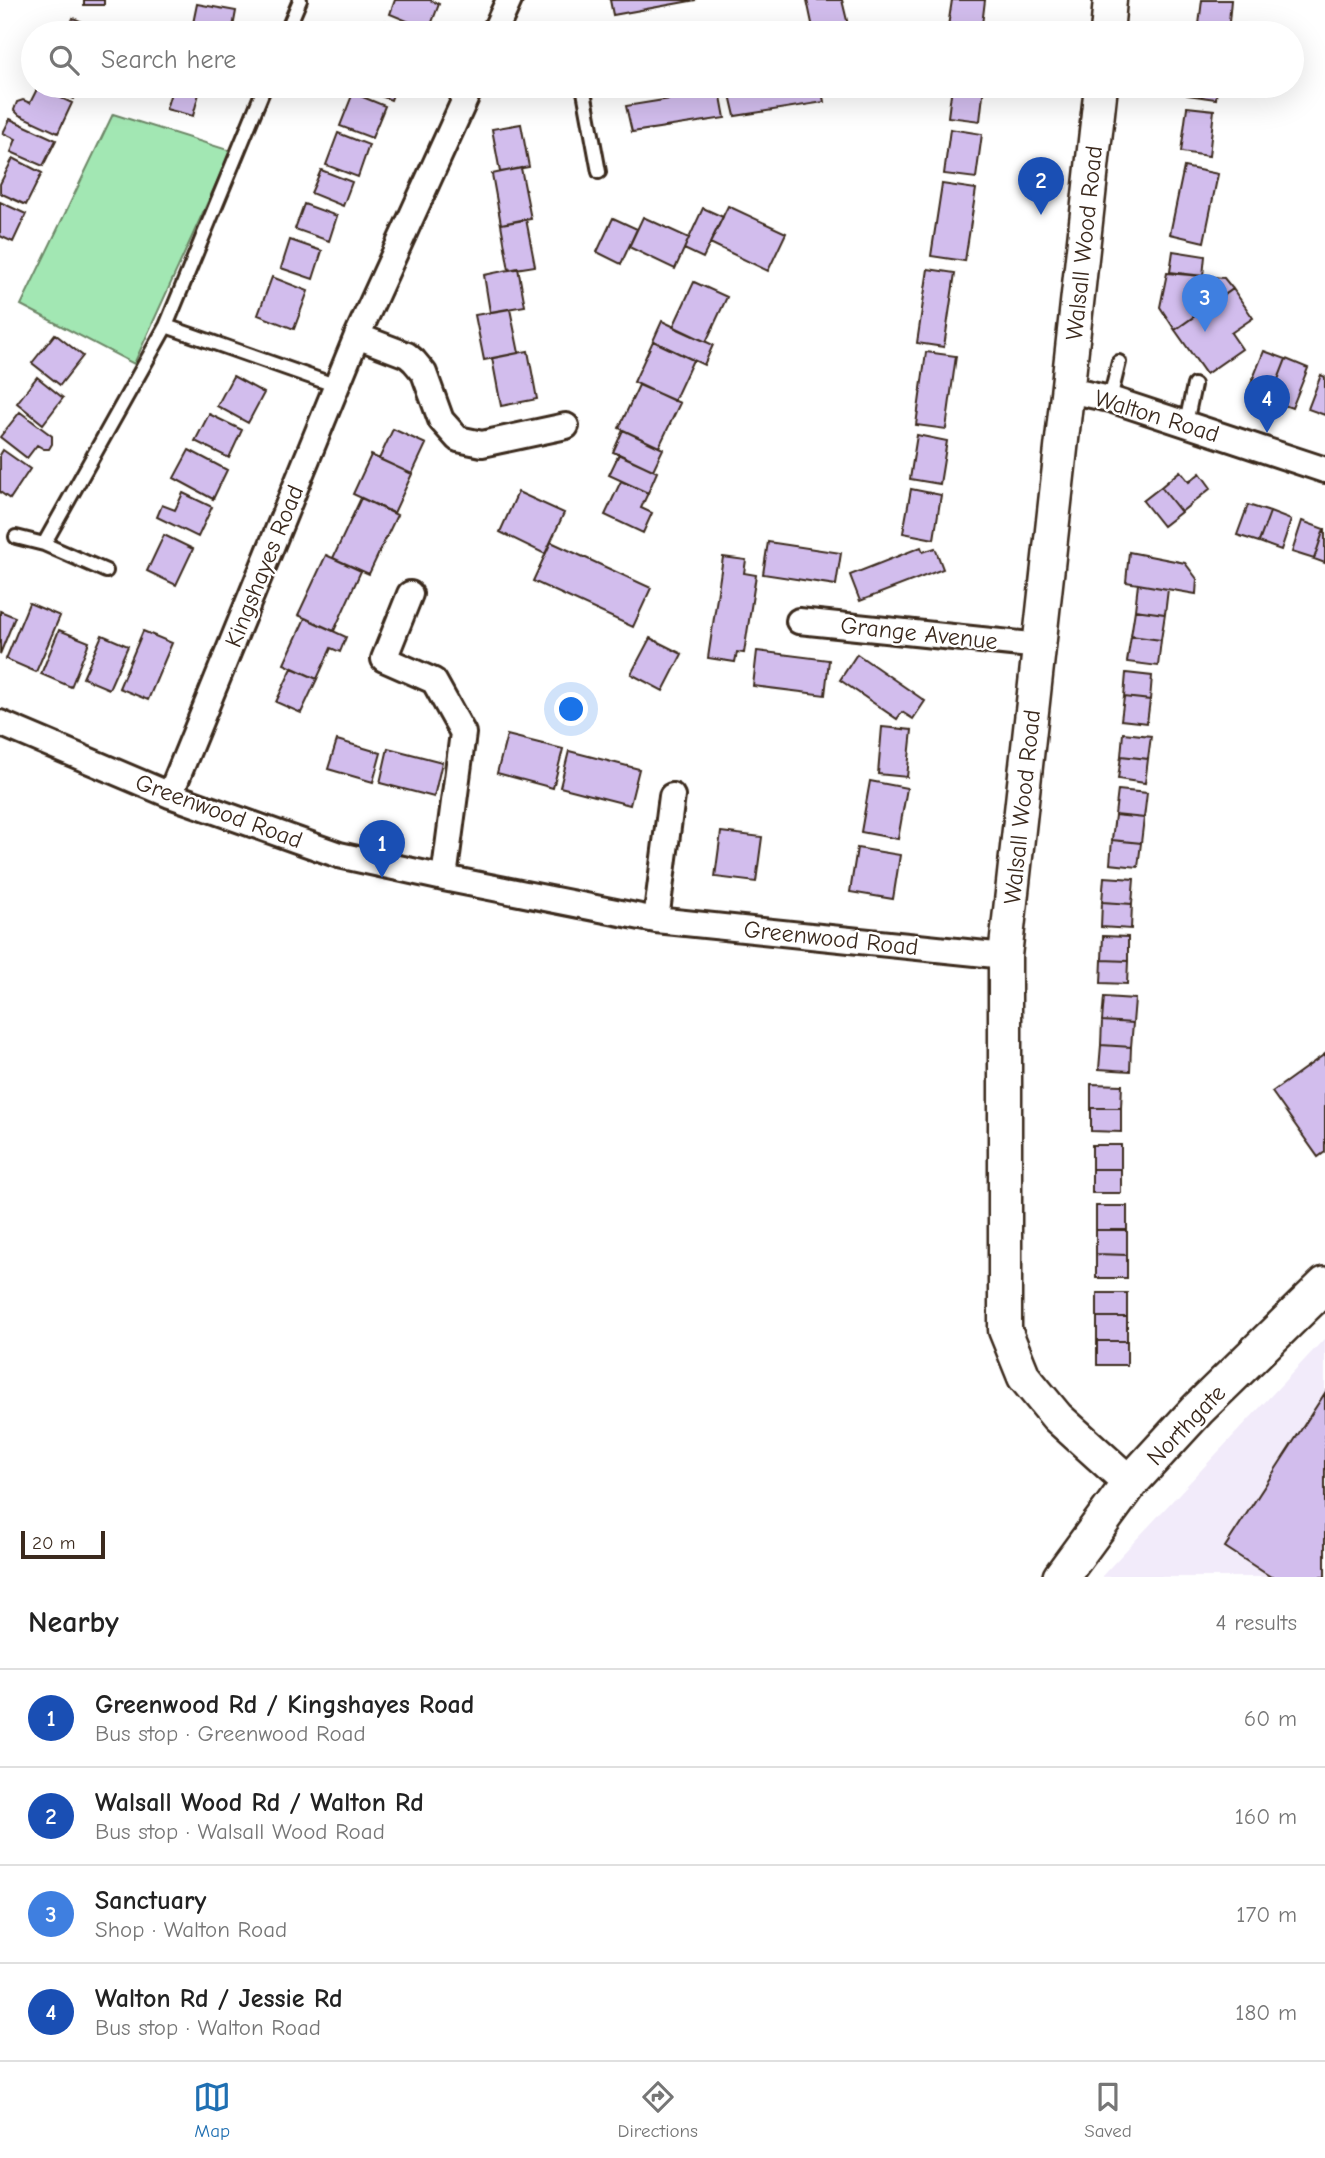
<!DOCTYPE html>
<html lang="en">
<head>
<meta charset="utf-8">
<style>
  body { margin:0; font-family:"Comic Neue",sans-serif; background:#f6f6f6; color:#222 }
  .scale { position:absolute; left:21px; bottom:18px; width:84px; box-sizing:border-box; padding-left:7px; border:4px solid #3b2a1e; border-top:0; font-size:19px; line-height:24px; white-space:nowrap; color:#3b2a1e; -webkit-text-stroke:5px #fff; paint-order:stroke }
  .you { position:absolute; left:572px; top:710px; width:24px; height:24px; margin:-18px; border:5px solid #fff; border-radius:50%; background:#1a73e8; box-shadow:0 0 0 10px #1a73e833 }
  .badge { display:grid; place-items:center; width:46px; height:46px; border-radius:50%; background:#1f6fb2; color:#fff; font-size:23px; font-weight:700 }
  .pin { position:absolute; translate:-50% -58px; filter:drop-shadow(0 2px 4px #0008) }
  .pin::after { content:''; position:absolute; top:37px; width:24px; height:21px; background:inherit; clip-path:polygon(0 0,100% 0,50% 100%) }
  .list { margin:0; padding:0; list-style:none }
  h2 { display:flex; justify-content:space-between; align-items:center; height:91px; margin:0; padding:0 28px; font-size:30px }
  h2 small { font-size:23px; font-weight:400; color:#767676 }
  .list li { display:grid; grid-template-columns:46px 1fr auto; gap:21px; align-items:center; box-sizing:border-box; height:98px; padding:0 28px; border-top:2px solid #e0e0e0 }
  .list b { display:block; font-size:26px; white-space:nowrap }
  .list p { margin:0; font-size:23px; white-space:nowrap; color:#767676 }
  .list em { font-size:23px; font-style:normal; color:#767676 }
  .icon { flex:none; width:38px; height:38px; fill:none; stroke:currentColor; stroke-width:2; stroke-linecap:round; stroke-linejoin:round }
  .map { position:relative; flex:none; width:1325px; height:1577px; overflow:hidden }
  .search { position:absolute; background:#fff; box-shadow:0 7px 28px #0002; left:21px; right:21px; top:21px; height:77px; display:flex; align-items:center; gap:18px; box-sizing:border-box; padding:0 24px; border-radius:38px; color:#767676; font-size:26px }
  .sheet { height:483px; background:#fff }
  nav { display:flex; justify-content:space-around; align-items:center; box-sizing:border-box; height:98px; border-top:2px solid #e0e0e0; background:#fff; font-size:19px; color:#767676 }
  nav a { display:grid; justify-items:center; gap:4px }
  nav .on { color:#1f6fb2 }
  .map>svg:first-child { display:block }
  .built { fill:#f2ebfa }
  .green { fill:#a2e7b3; stroke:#6e8868; stroke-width:2 }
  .building { fill:#d2bded; stroke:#3b2a1e; stroke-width:2 }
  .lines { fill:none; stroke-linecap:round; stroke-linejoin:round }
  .service-casing { stroke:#3b2a1e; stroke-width:18 }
  .minor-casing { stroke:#3b2a1e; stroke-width:30 }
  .tertiary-casing { stroke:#3b2a1e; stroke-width:37 }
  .secondary-casing { stroke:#3b2a1e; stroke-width:40 }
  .service { stroke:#fff; stroke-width:12 }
  .minor { stroke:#fff; stroke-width:24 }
  .tertiary { stroke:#fff; stroke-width:32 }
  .secondary { stroke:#fff; stroke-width:35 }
  .labels { text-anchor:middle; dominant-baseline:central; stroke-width:5; stroke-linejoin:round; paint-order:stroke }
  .street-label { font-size:24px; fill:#3b2a1e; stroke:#fff }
</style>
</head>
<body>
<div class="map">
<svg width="1325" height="1577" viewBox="0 0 1325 1577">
  <rect width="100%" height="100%" fill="#fff"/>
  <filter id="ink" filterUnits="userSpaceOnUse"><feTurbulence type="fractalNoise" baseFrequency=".0143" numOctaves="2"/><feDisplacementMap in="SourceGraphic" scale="14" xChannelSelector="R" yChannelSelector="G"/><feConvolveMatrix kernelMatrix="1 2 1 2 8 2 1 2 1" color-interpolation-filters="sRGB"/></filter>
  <g filter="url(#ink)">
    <!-- built -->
    <path class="built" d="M1325 1338V1577H1101Z"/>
    <!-- green -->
    <path class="green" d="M113 114 231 151 134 364 21 305Z"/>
    <!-- building -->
    <path class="building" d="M84 0H104V5H84Z
      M395 0H430L439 4 429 30 390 14Z
      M610 0H696L613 15Z
      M807 0H842L850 33H814Z
      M952 0H985L981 33H947Z
      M1202 0H1231L1228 33H1198Z
      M197 4 236 11 232 33H191Z
      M73 18 101 30 99 33H67Z
      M386 21 417 32V33H382Z
      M48 86H81L74 99Z
      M173 86H201L193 116 166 109Z
      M355 86H396L391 100Z
      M728 86H821L824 102 735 116Z
      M952 86H984L980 121 948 117Z
      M1188 86H1217L1216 99 1187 95Z
      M38 87 72 103 58 133 19 115 14 110 17 102 23 100 30 103Z
      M720 91 725 118 632 132 626 106Z
      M353 93 385 106 372 138 340 126Z
      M1187 107 1214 110 1209 156 1181 152Z
      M10 119 56 140 43 166 11 152 16 139 3 133Z
      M521 124 529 167 500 172 492 129Z
      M950 129 982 134 976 178 944 174Z
      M338 133 369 145 358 177 326 165Z
      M13 158 42 173 26 205 0 193V184Z
      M1184 167 1218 174 1204 242 1170 234Z
      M521 168 531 219 501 224 492 174Z
      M321 170 352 182 343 206 311 193Z
      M942 184 976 189 965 261 931 256Z
      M0 202 26 214 13 242 0 236Z
      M304 204 337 216 329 241 295 229Z
      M728 206 786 233 768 271 710 243Z
      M703 208 723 217 703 258 684 249Z
      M643 217 689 238 675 269 629 247Z
      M613 218 637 229 621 264 597 252Z
      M526 219 535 266 509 270 501 224Z
      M290 240 322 251 313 279 281 268Z
      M1173 251 1205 256 1203 276 1170 272Z
      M518 268 525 306 490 312 484 275Z
      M928 269 955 273 944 347 917 343Z
      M1167 273 1224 278 1233 289 1175 330 1160 307Z
      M272 277 308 291 294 329 258 315Z
      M694 282 727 297 706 342 673 327Z
      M1233 289 1253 318 1231 333 1242 349 1206 374 1175 330Z
      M510 309 519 353 484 360 475 315Z
      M662 321 713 345 704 365 653 341Z
      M55 334 83 356 60 385 32 363Z
      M653 341 693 360 674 401 634 382Z
      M528 351 537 399 501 406 492 358Z
      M1264 351 1286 359 1270 400 1248 391Z
      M926 352 956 356 946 429 916 425Z
      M1286 359 1308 368 1292 408 1270 400Z
      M1321 375 1325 377V415L1308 409Z
      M233 376 264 393 248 423 217 406Z
      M37 377 63 398 43 424 17 403Z
      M639 385 680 403 659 447 619 428Z
      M20 412 52 436V444L49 449H44L37 445 27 458 0 437Z
      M209 414 242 430 229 458 195 441Z
      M393 429 426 444 412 474 379 459Z
      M623 430 663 449 653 470 613 452Z
      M917 435 947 441 940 484 910 479Z
      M3 450 30 469 10 499 0 492V455Z
      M189 450 227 470 213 499 174 478Z
      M619 454 657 472 648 493 609 475Z
      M371 455 412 474 394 513 353 494Z
      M1180 471 1189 482 1200 473 1211 488 1181 512 1161 487Z
      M621 481 648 493 641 508 652 513 643 533 605 515Z
      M1161 487 1181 512 1163 526 1143 501Z
      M911 489 941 495 934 539 903 533Z
      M518 492 564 513 545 554 500 532Z
      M183 493 212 507 198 537 157 517 162 505 175 510Z
      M361 498 397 515 369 574 333 558Z
      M1248 505 1270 512 1259 542 1237 535Z
      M1270 512 1291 520 1281 550 1259 542Z
      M1302 521 1324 529 1314 559 1292 552Z
      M1324 529H1325V563L1314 559Z
      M164 535 193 549 176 585 147 571Z
      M551 542 651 588 633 627 533 581Z
      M768 542 841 553 836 585 763 574Z
      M921 547 923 552 935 548 943 569 860 601 850 575Z
      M1129 552 1185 563 1197 579 1196 594 1126 582Z
      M326 555 361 571 334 631 298 615Z
      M723 557 746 560 744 573 756 575 744 653 737 652 735 662 708 658Z
      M1138 584 1168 589 1165 614 1135 610Z
      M29 603 60 616 36 672 6 659Z
      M1135 610 1165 614 1161 640 1131 636Z
      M0 611 15 617 0 654Z
      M305 618 346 637 340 652 331 648 317 679 284 664Z
      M59 630 89 642 71 687 41 674Z
      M143 631 172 643 148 700 119 688Z
      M102 635 128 646 109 689 83 678Z
      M1131 636 1161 640 1158 666 1127 662Z
      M650 638 682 654 663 691 631 674Z
      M757 651 829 660 825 695 753 686Z
      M857 654 925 701 913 719 902 712 897 719 840 680Z
      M292 668 317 679 301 713 276 702Z
      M1126 673 1152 676 1150 700 1124 697Z
      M1124 697 1150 700 1147 723 1121 720Z
      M882 727 912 730 907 777 878 774Z
      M1123 733 1151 736 1148 759 1121 756Z
      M507 735 563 749 553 788 497 773Z
      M337 740 381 753 373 782 328 769Z
      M388 748 442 762 434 797 380 783Z
      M569 751 639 769 630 805 560 787Z
      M1121 756 1148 759 1145 783 1118 779Z
      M870 781 907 788 898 839 861 832Z
      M1118 790 1147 793 1144 818 1115 815Z
      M1115 815 1144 818 1141 843 1112 840Z
      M721 832 762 837 756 882 715 877Z
      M1112 840 1141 843 1138 867 1110 864Z
      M857 848 900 855 893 899 850 892Z
      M1104 877 1134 879 1132 904 1102 902Z
      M1102 902 1132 904 1131 929 1101 927Z
      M1103 936 1128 937V961L1102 960Z
      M1102 960 1128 961 1127 984 1101 983Z
      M1104 997 1135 999 1133 1023 1102 1021Z
      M1102 1021 1133 1023 1131 1047 1101 1045Z
      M1101 1045 1131 1047 1130 1071 1099 1069Z
      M1325 1054V1152L1318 1157 1272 1092Z
      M1091 1084 1122 1085 1121 1108H1091Z
      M1091 1108H1121V1132L1091 1131Z
      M1092 1145H1121V1169H1092Z
      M1092 1169H1121V1193H1092Z
      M1096 1206H1127V1230H1096Z
      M1096 1230H1127V1255L1096 1254Z
      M1096 1254 1127 1255V1278H1096Z
      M1097 1293H1127V1317H1097Z
      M1097 1317H1127V1341H1097Z
      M1097 1341H1127V1365H1097Z
      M1325 1393V1577H1271L1225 1547Z"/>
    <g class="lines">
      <defs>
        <path id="service" d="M286 33 300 0
          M583 86 599 172
          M166 326 337 386
          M1110 399 1119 362
          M1186 423 1194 385
          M16 537 44 544 106 571
          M44 544 166 326 265 86"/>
        <path id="minor" d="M494 33 509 0
          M357 336 407 355 414 361 424 373 441 420 458 439 482 444 566 426
          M1068 390 1110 399 1325 470
          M410 594 384 659 434 681 463 733 444 878
          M799 621 1040 646
          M0 723 170 795 339 855 444 878 656 920 1005 956
          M170 795 357 336 471 86
          M656 920 672 796"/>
        <path id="tertiary" d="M1107 33 1110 0
          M1101 86 1005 956V1330L1024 1377 1057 1417 1130 1483"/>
        <path id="secondary" d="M1061 1577 1130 1483 1198 1409 1325 1285"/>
      </defs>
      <!-- service casing -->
      <use href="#service" class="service-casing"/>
      <!-- minor casing -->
      <use href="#minor" class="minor-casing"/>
      <!-- tertiary casing -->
      <use href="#tertiary" class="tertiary-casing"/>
      <!-- secondary casing -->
      <use href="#secondary" class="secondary-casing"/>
      <!-- service -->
      <use href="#service" class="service"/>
      <!-- minor -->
      <use href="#minor" class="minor"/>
      <!-- tertiary -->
      <use href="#tertiary" class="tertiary"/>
      <!-- secondary -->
      <use href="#secondary" class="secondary"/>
    </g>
  </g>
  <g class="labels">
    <!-- street labels -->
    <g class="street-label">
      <text transform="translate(1084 243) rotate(-84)">Walsall Wood Road</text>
      <text transform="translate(1157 416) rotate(17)">Walton Road</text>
      <text transform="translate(264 566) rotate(-68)">Kingshayes Road</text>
      <text transform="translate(919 633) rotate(6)">Grange Avenue</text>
      <text transform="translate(1022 807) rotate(-84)">Walsall Wood Road</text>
      <text transform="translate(219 811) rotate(20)">Greenwood Road</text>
      <text transform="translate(831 938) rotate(6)">Greenwood Road</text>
      <text transform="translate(1186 1425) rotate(-46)">Northgate</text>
    </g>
  </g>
</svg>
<div class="scale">20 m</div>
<div class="you"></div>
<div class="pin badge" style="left:382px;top:878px;background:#1a4fb4">1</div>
<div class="pin badge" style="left:1041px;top:215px;background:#1a4fb4">2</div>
<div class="pin badge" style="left:1205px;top:332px;background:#3f7fe0">3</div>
<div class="pin badge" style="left:1267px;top:433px;background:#1a4fb4">4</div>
<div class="search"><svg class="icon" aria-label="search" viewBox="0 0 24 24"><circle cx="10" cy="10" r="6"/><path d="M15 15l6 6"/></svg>Search here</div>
</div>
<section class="sheet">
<h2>Nearby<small>4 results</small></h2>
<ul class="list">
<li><span class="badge" style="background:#1a4fb4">1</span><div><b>Greenwood Rd / Kingshayes Road</b><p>Bus stop · Greenwood Road</p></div><em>60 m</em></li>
<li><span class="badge" style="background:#1a4fb4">2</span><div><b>Walsall Wood Rd / Walton Rd</b><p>Bus stop · Walsall Wood Road</p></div><em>160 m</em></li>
<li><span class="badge" style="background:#3f7fe0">3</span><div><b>Sanctuary</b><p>Shop · Walton Road</p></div><em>170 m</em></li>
<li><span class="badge" style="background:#1a4fb4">4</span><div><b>Walton Rd / Jessie Rd</b><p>Bus stop · Walton Road</p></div><em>180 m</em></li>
</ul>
</section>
<nav>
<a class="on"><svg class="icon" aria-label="map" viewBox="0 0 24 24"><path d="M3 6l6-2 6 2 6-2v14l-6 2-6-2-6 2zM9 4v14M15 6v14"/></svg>Map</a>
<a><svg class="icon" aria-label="directions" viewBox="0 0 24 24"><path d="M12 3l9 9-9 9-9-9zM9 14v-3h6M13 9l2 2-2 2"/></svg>Directions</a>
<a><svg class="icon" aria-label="saved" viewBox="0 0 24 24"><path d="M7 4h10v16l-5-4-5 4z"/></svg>Saved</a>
</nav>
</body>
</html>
